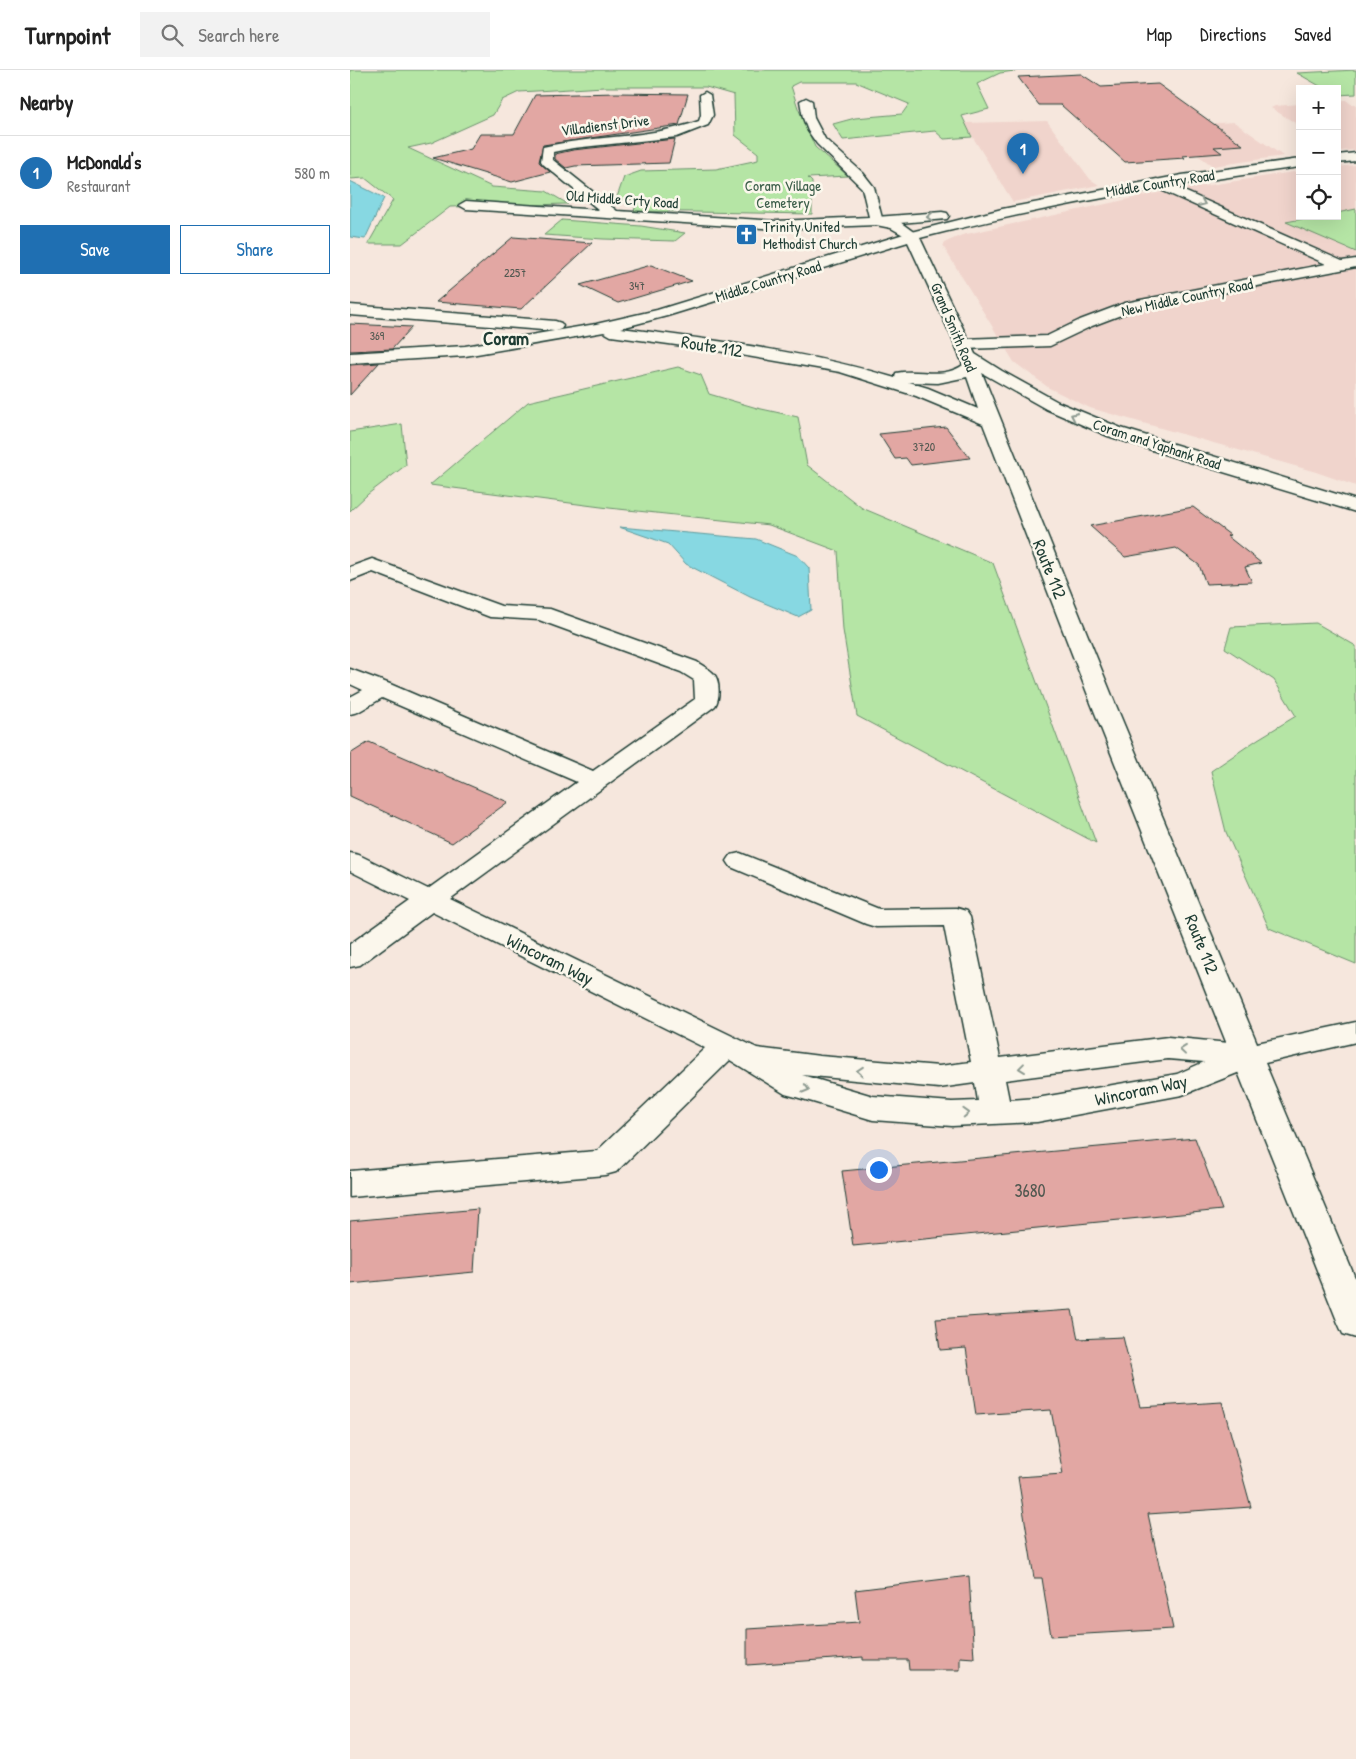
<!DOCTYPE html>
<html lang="en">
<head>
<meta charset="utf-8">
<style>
  body { margin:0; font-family:"Patrick Hand",sans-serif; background:#f2f2f2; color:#222 }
  .controls { position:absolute; right:15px; top:15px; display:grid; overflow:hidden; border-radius:0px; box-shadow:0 5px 20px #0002 }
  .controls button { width:45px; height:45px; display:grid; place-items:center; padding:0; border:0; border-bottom:1px solid #e0e0e0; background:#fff; color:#222; font:25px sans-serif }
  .you { position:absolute; left:528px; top:1099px; width:18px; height:18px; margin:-12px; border:4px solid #fff; border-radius:50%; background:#1a73e8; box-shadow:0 0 0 8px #1a73e833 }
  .badge { display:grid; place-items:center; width:32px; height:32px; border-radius:50%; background:#1f6fb2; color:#fff; font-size:16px; font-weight:700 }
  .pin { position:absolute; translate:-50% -41px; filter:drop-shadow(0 1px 2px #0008) }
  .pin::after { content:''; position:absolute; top:26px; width:18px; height:15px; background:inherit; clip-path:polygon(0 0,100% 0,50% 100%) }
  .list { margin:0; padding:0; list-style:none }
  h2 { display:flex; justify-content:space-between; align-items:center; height:65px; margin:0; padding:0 20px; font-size:21px }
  h2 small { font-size:16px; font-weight:400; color:#767676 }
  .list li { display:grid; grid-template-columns:32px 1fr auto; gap:15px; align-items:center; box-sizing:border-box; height:75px; padding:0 20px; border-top:1px solid #e0e0e0 }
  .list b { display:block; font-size:19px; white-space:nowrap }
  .list p { margin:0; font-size:16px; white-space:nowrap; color:#767676 }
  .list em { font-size:16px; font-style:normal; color:#767676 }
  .actions { display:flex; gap:10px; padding:15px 20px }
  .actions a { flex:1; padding:11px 0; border:1px solid #1f6fb2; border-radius:0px; text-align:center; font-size:18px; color:#1f6fb2 }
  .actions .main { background:#1f6fb2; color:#fff }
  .icon { flex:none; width:28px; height:28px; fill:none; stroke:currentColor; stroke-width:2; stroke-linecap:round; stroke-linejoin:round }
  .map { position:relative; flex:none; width:1006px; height:1689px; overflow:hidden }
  header { display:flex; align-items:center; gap:30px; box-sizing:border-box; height:70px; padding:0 25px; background:#fff; border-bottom:1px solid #e0e0e0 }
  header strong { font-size:24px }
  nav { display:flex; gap:28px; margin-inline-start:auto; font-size:18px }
  .search { width:350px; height:45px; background:#f2f2f2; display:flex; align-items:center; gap:12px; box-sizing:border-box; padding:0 18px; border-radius:0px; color:#767676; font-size:19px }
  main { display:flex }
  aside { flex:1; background:#fff }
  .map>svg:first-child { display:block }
  .built { fill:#f0d4cc }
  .green { fill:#b5e5a5; stroke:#6a916c }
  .water { fill:#87d8e2; stroke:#5d9a9c }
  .building { fill:#e2a7a3; stroke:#1f3d34 }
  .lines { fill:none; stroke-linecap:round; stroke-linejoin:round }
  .minor-casing { stroke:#1f3d34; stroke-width:3 }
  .major-casing { stroke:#1f3d34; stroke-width:3 }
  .minor { fill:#fbf7ec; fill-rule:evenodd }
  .major { fill:#fbf7ec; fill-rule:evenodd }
  .oneway { stroke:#8d9a90 }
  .labels { text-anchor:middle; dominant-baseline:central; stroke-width:5; stroke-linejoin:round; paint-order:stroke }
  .far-number-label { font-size:12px; fill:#505850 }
  .far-street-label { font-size:15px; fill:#1f3d34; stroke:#fbf7ec }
  .far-park-label { font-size:15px; fill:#3d5f4b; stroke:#fbf7ec }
  .far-poi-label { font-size:15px; fill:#1f3d34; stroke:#fbf7ec; text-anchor:start }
  .street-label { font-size:18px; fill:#1f3d34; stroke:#fbf7ec }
  .near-number-label { font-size:18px; fill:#505850 }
  .far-district-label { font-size:19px; font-weight:bold; fill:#1f3d34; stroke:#fbf7ec }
</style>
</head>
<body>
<header>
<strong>Turnpoint</strong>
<div class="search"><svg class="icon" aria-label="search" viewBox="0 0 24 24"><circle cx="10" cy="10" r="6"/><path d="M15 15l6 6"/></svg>Search here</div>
<nav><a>Map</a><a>Directions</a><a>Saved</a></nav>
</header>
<main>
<aside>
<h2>Nearby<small></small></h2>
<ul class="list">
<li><span class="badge">1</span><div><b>McDonald's</b><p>Restaurant</p></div><em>580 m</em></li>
</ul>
<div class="actions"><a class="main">Save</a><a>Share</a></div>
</aside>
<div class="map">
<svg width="1006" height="1689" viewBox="0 0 1006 1689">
  <rect width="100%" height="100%" fill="#f6e7dd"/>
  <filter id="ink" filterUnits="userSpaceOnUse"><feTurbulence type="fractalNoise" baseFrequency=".02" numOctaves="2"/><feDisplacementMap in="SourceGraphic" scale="10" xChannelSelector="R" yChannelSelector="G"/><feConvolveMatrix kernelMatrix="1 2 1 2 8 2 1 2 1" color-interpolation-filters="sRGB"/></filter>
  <g filter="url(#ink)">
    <!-- built -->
    <path class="built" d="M996 30 1001 34H1006V80L989 81 987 80V31Z
      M950 34V56L921 38 925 36Z
      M697 51 740 109 749 115 663 132 614 53Z
      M884 52 933 86 863 96 808 57Z
      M1006 95V416L966 402 740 338 699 318 664 292 593 176 596 172 612 165 802 124 950 101V146H987V97Z"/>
    <!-- green -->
    <path class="green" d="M0 0H672L650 3 627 14 639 39 612 46 622 67 594 69 585 61 493 70 483 54 505 48 552 44 559 34 506 12H449L441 16 448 38 465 77 498 106 458 108 462 112V144L284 141 288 129 266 130 274 107 291 101 366 99 408 90V83L385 65 384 25 356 17H254L169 22 152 30 143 45 81 73 58 78 142 117 196 121 218 134 100 137 52 174H18L43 130 15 108 0 109Z
      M1006 0V24L987 25V19H975L947 3Z
      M1006 139V182L936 152 968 146H987V143Z
      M212 150 291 156 335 163 325 171 253 169 194 165Z
      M328 297 351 305 359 324 407 338 448 347 457 395 512 438 643 493 746 773 507 646 493 560 488 481 419 455 259 438 80 415 178 332Z
      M52 354 56 395 18 424 0 441V362Z
      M966 553 1006 576V894L919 858 876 762 861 701 908 669 946 646 924 610 875 578 881 557Z"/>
    <!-- water -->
    <path class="water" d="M0 111 34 128 15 169 0 167Z
      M269 457 406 469 448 486 459 498 461 540 448 547 400 527 336 494 318 474Z"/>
    <!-- building -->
    <path class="building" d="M731 4 751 17 808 14 893 75 864 77 872 83 832 86 835 88 775 92 711 35H689L668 7Z
      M267 23 338 24 329 55 193 75 189 92 200 102 162 112 83 88 121 79 130 64H164L185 25Z
      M325 69 319 93 225 96 216 98 205 89V84L223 80Z
      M163 167 242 173 171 239 86 232Z
      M301 195 342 211 268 233 230 215Z
      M0 254 62 257 42 279 0 281Z
      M29 293 0 325V295Z
      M596 357 620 388 561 395 556 388 545 389 529 364Z
      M843 437 880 465 877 466 911 493 895 497 902 512 856 514 849 495 826 478 775 487 740 456Z
      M19 672 158 732 102 773 0 726V684Z
      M845 1068 872 1140 503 1176 492 1101Z
      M128 1139 124 1202 0 1214V1151Z
      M722 1240 728 1269 773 1267 790 1337 872 1332 901 1437 798 1444 823 1559 701 1566 692 1508H684L668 1407 713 1404 701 1340 626 1345 616 1278 590 1280 586 1249Z
      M619 1506 624 1588 610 1587V1600H559L558 1590H513V1587L397 1595V1559L509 1552 505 1520Z"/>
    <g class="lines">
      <defs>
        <path id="minor" d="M355 22 360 25 363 45 358 55 327 67 223 78 203 82V90L267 141 426 151 519 147 512 118 467 74 458 61 453 48 450 31 456 28 462 31 464 48 475 69 513 103 524 117 532 148 550 152 569 166 562 170 541 158 526 155 426 159 116 139 109 135 116 131 249 140 193 94 191 91 193 77C244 65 299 69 349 51L351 45 350 25Z
          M807 109 992 191 1006 189V197L784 240 742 256 700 276 613 279 607 277 605 274 607 271 613 269 697 266 730 250 775 233 976 194 802 116 801 113 802 110Z
          M22 489 151 536 200 539 347 592C352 596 360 599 364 604 370 611 370 629 365 636L100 829 407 978 470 986 589 996 621 992 594 856 526 857 516 854 381 797 377 791 381 785 390 783 529 839 606 838 616 841 620 847 650 988 818 967 899 975 910 978 914 986 910 994 832 1025 687 1052 602 1056 523 1050 446 1027 435 1024 380 990 266 1102 255 1105 0 1127V1101L247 1081 355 978 82 842 10 895 0 897V874L60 831 0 801V783L9 785 78 819 227 712 32 628 8 642 0 644V627L13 620 0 614V599L40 614 243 701 345 629 344 610 331 602 189 550 140 547 23 502 0 511V497ZM818 989 854 992 827 1004 687 1028 659 1030 655 1010ZM452 1005 589 1018 625 1013 628 1031 602 1032 523 1026Z"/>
        <path id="major" d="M1006 83V91L987 93V85Z
          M950 89V97C822 114 695 136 570 168L625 284 652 301 708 332 771 358 1006 430V442L827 388 758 366 696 339 632 303 765 633 907 973 1006 952V972L915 993 1006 1210V1268L993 1264 988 1253 741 633 633 354 566 326 490 302 362 280 261 266 254 262 115 286 0 293V283L115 276 246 254 307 240 557 163 652 139 832 105ZM558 172 605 274 613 295C592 310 569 298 546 303L545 308C456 281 363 270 271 258L317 246ZM617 307 628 339 578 318 558 312 588 313Z
          M592 142 597 143 599 146 597 149 526 155 519 151 526 147Z
          M0 235 205 251 211 253 213 256 211 259 205 261 0 245Z"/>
      </defs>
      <!-- minor casing -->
      <use href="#minor" class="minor-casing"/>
      <!-- major casing -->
      <use href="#major" class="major-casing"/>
      <!-- minor -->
      <use href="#minor" class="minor"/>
      <!-- major -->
      <use href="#major" class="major"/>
    </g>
    <!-- one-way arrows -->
    <defs><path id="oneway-chevron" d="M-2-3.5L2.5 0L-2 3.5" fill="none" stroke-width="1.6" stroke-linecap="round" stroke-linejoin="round" transform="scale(1.25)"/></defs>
    <g class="oneway">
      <use href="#oneway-chevron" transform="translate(852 133) rotate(24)"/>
      <use href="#oneway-chevron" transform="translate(580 147) rotate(178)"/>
      <use href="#oneway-chevron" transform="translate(724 346) rotate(-155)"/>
      <use href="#oneway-chevron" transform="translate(833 980) rotate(-174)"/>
      <use href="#oneway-chevron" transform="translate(672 998) rotate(173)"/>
      <use href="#oneway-chevron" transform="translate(510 1001) rotate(-175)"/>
      <use href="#oneway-chevron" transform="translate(456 1019) rotate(16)"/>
      <use href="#oneway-chevron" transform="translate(616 1043) rotate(-2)"/>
    </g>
  </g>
  <!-- icons -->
  <defs>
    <symbol id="church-square" viewBox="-11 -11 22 22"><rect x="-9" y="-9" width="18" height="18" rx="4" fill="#1f6fb2" stroke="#fbf7ec"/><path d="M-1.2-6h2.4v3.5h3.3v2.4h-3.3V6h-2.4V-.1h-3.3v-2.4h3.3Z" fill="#fff"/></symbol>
  </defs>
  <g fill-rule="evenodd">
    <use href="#church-square" x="384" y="152" width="25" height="25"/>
  </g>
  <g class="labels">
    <!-- far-number labels -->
    <g class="far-number-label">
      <text x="165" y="202">2257</text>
      <text x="287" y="215">347</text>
      <text x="27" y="265">369</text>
      <text x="574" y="376">3720</text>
    </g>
    <!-- far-street labels -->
    <g class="far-street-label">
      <text transform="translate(255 55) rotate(-7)">Villadienst Drive</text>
      <text transform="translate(810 113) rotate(-9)">Middle Country Road</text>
      <text transform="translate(272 129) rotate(4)">Old Middle Crty Road</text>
      <text transform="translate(418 211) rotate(-17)">Middle Country Road</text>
      <text transform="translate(837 227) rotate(-12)">New Middle Country Road</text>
      <text transform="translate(604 257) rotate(67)">Grand Smith Road</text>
      <text transform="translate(807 374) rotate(18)">Coram and Yaphank Road</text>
    </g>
    <!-- far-park labels -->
    <g class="far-park-label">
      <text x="433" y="115">Coram Village<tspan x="433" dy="17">Cemetery</tspan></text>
    </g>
    <!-- far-poi labels -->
    <g class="far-poi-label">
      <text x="413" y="156">Trinity United<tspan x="413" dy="17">Methodist Church</tspan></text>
    </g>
    <!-- street labels -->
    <g class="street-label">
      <text transform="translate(362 276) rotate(9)">Route 112</text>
      <text transform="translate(700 499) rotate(68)">Route 112</text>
      <text transform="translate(852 874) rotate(68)">Route 112</text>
      <text transform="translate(200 889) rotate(26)">Wincoram Way</text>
      <text transform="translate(791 1020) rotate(-12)">Wincoram Way</text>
    </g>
    <!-- near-number labels -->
    <g class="near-number-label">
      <text x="680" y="1120">3680</text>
    </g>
    <!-- far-district labels -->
    <g class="far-district-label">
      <text x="156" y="268">Coram</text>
    </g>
  </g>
</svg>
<div class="controls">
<button>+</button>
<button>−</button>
<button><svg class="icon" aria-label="locate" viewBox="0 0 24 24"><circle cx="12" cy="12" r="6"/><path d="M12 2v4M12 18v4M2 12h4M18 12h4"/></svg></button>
</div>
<div class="you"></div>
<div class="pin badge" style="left:673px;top:104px">1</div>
</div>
</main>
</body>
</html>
